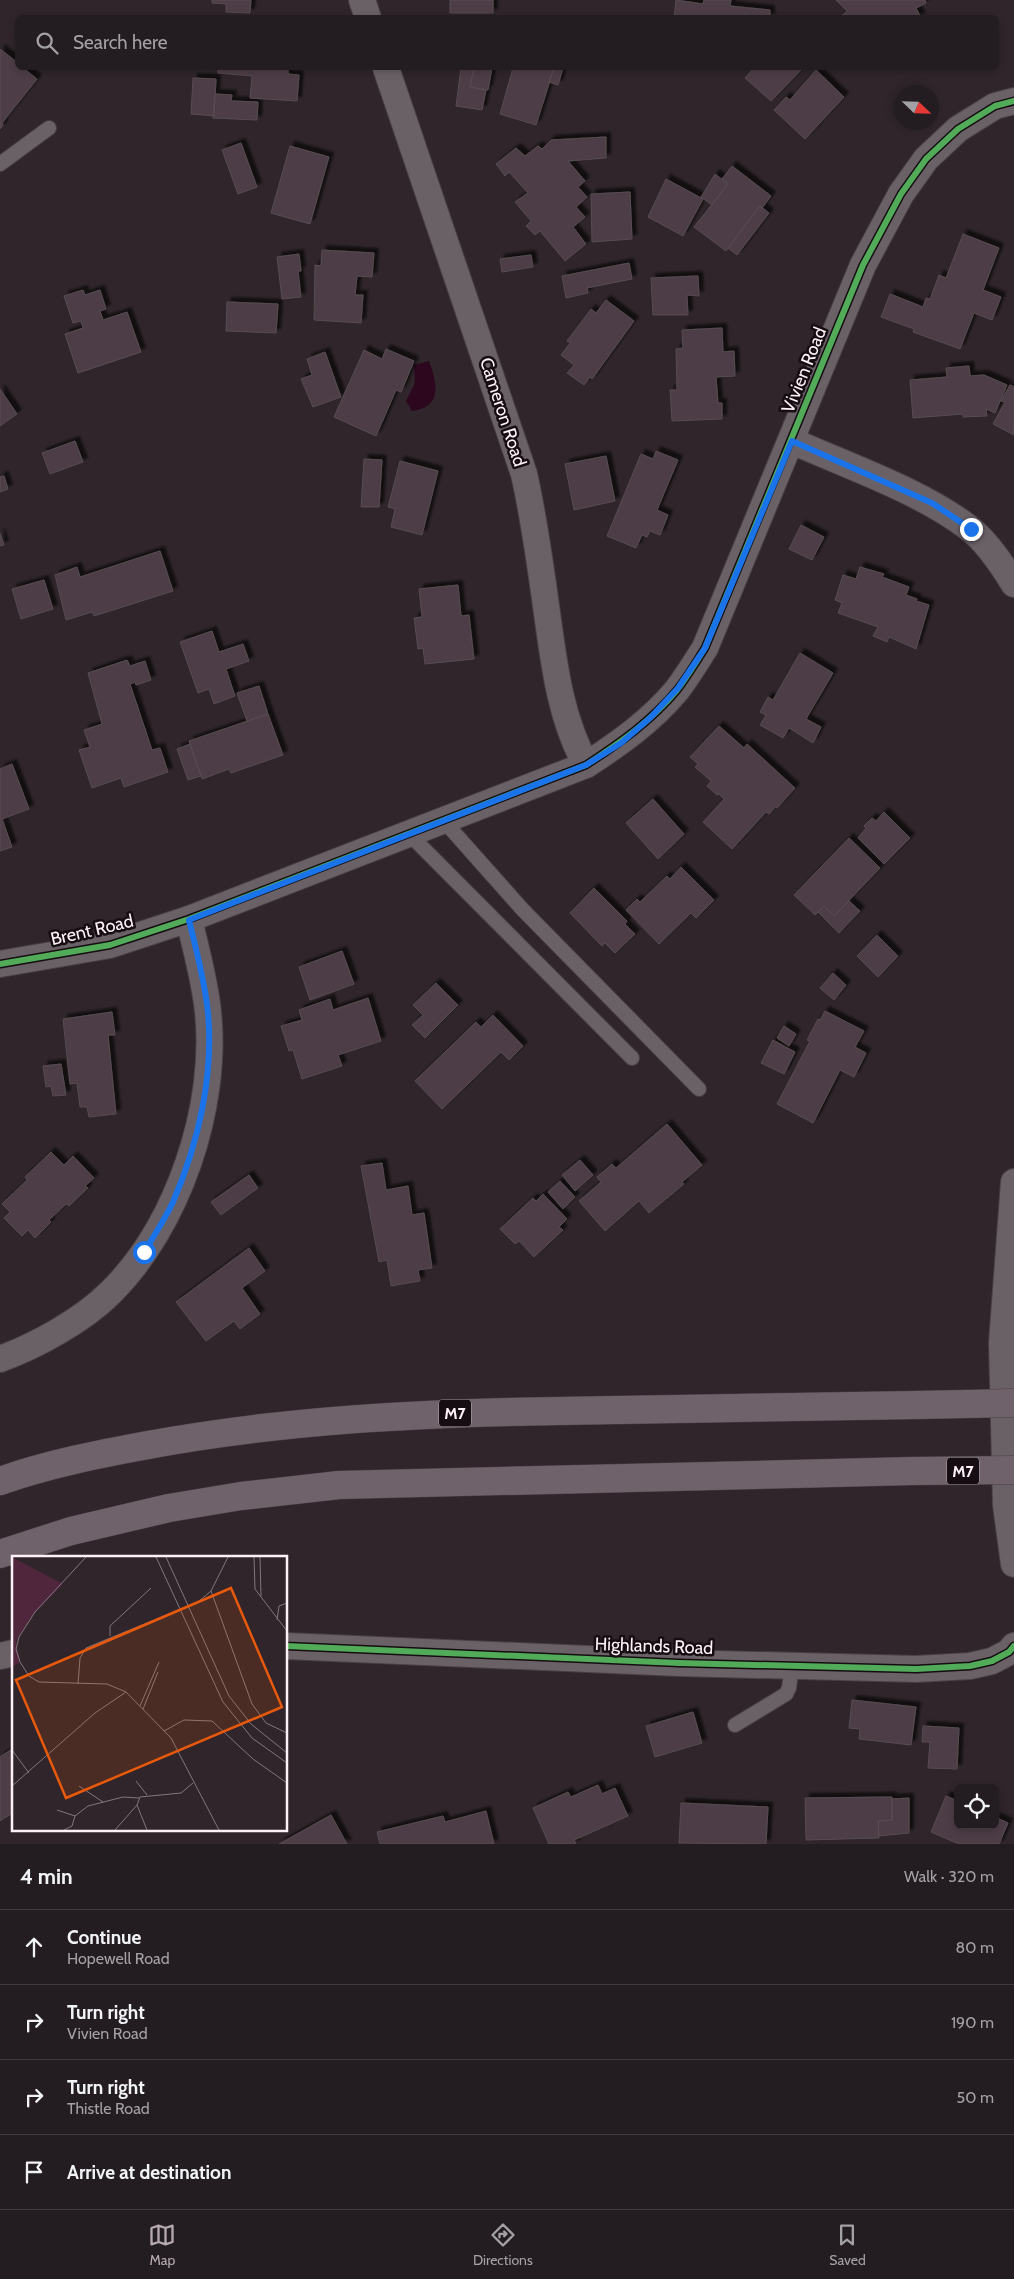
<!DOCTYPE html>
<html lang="en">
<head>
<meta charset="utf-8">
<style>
  body { margin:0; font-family:Cabin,sans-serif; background:#2b2529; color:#f1f3f6 }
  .controls { position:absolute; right:15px; bottom:15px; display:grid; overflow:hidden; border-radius:8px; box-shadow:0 2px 8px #0003 }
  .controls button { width:45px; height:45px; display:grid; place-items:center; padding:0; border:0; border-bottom:1px solid #403a3e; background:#231c20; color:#f1f3f6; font:25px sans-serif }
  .compass { position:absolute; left:894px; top:85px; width:45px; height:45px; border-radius:50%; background:#231c20; box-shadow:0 2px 8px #0003; rotate:113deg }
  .stop { position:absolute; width:15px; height:15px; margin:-11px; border:4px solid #1a73e8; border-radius:50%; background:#fff }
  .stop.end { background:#1a73e8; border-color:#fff; box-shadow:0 1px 5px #0008 }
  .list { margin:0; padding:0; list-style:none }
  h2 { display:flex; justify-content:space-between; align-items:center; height:65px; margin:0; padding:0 20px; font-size:21px }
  h2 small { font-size:16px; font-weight:400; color:#a3a1a5 }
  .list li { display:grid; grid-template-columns:32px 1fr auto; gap:15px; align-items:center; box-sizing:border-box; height:75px; padding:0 20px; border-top:1px solid #403a3e }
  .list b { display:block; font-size:19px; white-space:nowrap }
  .list p { margin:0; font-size:16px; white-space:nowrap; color:#a3a1a5 }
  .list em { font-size:16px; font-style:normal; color:#a3a1a5 }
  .icon { flex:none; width:28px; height:28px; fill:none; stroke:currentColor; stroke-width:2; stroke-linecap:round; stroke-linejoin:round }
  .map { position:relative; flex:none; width:1014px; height:1844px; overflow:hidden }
  .search { position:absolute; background:#231c20; box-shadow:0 2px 8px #0003; left:15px; right:15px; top:15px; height:55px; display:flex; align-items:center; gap:12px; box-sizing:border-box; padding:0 18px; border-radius:8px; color:#a3a1a5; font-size:19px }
  .sheet { height:365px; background:#231c20 }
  nav { display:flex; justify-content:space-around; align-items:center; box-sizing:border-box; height:70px; border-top:1px solid #403a3e; background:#231c20; font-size:14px; color:#a3a1a5 }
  nav a { display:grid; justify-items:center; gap:2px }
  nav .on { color:#b6aaaf }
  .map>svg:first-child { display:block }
  .water { fill:#2c071e }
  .building { fill:#4e3c46; stroke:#564d51; filter:url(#shadow) }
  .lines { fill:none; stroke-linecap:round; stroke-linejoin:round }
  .service-casing { stroke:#494044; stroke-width:16 }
  .minor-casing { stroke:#494044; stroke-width:28 }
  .motorway-casing { stroke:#494044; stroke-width:29 }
  .service { stroke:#6a6166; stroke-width:14 }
  .minor { stroke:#6a6166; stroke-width:26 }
  .motorway { stroke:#70626a; stroke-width:28 }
  .motorway-bridge-casing { stroke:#494044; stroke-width:29; stroke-linecap:butt }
  .motorway-bridge { stroke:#70626a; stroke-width:28 }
  .cycleway-casing { stroke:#150d11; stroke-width:9 }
  .cycleway { stroke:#51ab58; stroke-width:6 }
  .route { stroke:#1a73e8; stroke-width:6 }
  .labels { text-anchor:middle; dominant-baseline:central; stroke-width:5; stroke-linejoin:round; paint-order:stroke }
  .shield { fill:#150d11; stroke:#b8adb2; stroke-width:1 }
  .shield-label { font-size:16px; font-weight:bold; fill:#fef1f7 }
  .street-label { font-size:18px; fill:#fef1f7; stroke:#150d11 }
  .inset-road { fill:none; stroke:#82777c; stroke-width:1 }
  .view { fill:#e8590c; fill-opacity:0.15; stroke:#e8590c; stroke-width:2.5 }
  .inset-edge { fill:none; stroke:#fef1f7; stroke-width:2.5 }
</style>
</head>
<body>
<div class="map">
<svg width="1014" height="1844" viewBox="0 0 1014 1844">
  <defs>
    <filter id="shadow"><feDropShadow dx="4.5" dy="-4.5" stdDeviation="1" flood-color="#0009"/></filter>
  </defs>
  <rect width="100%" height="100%" fill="#2f252a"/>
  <!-- water -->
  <path class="water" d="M429 361C437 384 443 407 412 411L406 401 415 383 414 365Z"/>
  <!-- building -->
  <path class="building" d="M212 0H251L250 13 226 12V4L212 3Z
    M450 0H493V13H450Z
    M676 0 703 4 704 0H731L730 6 770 10V18H674Z
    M836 0H925L926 3 916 8 921 18H839L847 11Z
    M0 49 18 63V68H23L37 79 2 123 3 125 0 129Z
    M218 68H288V74L299 75 297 101 250 98 252 76 218 73Z
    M461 68H474L470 87 486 90 482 110 456 106Z
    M474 68H492L488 90 470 87Z
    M513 68H554L536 125 500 114Z
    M554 68H563L558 85 549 82Z
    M754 68H800L802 69 771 101 745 78Z
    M816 70 844 97 805 139 774 110 786 97 790 100Z
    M193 78 216 79 214 116 191 114Z
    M215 94 232 95 231 101 258 102 257 120 213 118Z
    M606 137V158L568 161 585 181 578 187 587 197 576 207 585 217 573 227 586 244 565 261 540 231 535 235 526 226 531 221 515 202 528 193 509 172 505 176 496 164 516 148 525 156 538 146 542 149 551 140Z
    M241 143 257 187 238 194 222 150Z
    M290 146 329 157 310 224 271 213Z
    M732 166 771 196 762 208 760 206 726 251 694 227 728 184 722 179Z
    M715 174 728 184 712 205 701 197Z
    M666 179 703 199 683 236 648 217Z
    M630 192 632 239 592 242 591 194Z
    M760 206 769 213 737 255 728 248Z
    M963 234 999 248 983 290 1001 297 992 320 974 313 960 349 913 332 914 329 881 317 890 294 923 307 926 298 930 299 939 275 946 278Z
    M322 250 374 253 372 277 357 276 355 295H363L361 323 314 320 315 265 321 266Z
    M299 254 301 271H298L301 297 282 299 277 257Z
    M531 255 533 267 502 272 500 259Z
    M629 263 632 279 587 288 588 293 566 298 562 276Z
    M698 276 699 296 687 295 688 315H653L651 278Z
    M83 290 85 295 100 290 106 309 100 311 103 320 127 312 141 352 78 373 65 334 83 328 81 321 73 323 64 296Z
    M606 300 634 321 592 379 590 377 584 385 567 373 574 365 561 355 570 343 567 341 591 309 596 313Z
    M227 302 278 304 276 333 226 331Z
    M722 328 723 352 734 351 735 376 716 377 718 403H722V419L672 421 670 390H677L676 349 683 348 682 330Z
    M386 349 414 361 401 392 396 390 376 436 334 417 364 350 382 359Z
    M325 352 341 397 313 407 301 379 312 375 307 359Z
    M969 366 970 376 984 375 1007 385 995 413 986 409 987 416 963 417V414L913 418 910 380 947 377 946 368Z
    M1010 385 1014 387V435L993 424 1005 402 1001 401Z
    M0 389 17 414 0 426Z
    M75 441 83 462 50 474 42 453Z
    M656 451 678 460 657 510 668 515 660 535 650 531 647 537 642 535 636 548 607 536 641 454 653 459Z
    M606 456 615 501 574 510 565 464Z
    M364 459 382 460 379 507H361Z
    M400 461 438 471 422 535 391 527 395 509 388 507Z
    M4 476 8 489 0 492V477Z
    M801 525 824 537 812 560 789 549Z
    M0 533 4 545 0 546Z
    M160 551 173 591 94 616 92 612 66 620 55 575 77 567 80 577Z
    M860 567 884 574 882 577 909 587 906 595 917 599 916 601 929 605 916 649 889 637 887 642 873 636 878 627 838 613 842 603 835 600 843 575 856 579Z
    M44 580 53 609 21 619 12 589Z
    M458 585 461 616 469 615 474 659 425 664 423 648 418 649 414 618 422 617 419 589Z
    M212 631 219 652 243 644 249 661 226 669 235 696 214 704 209 689 198 693 180 642Z
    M800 653 833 673 806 719 821 727 813 743 789 728 783 738 760 725 766 715 760 712 768 697 773 700Z
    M127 660 130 666 145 661 151 680 136 685 135 682 130 684 152 750 160 748 168 772 124 787 121 778 92 788 79 750 90 747 84 730 102 724 88 673Z
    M259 686 268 714 247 721 237 693Z
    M268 714 283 755 231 773 229 769 202 779 189 741Z
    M719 726 744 748 747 744 795 788 777 808 776 806 769 814 766 812 732 849 703 822 724 799 719 794 717 795 707 786 711 781 695 767 698 764 690 757Z
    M190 744 201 776 188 780 177 749Z
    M12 764 29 809 2 819 12 847 0 851V769Z
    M653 799 684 834 658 859 626 823Z
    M884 812 910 838 884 864 858 838 866 828 864 826 872 818 876 821Z
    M849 838 880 868 834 916 824 906 815 915 794 895Z
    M681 867 714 900 696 918 691 913 659 944 626 910 637 899 640 902 667 876 670 879Z
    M594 888 627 921 625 924 635 934 615 953 605 943 602 946 570 913Z
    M849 901 860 911 839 933 818 912 824 906 834 916Z
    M877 935 898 956 878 977 857 956Z
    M342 951 354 984 310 1000 299 967Z
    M833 973 846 985 834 1000 820 988Z
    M436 983 458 1005 425 1038 412 1025 423 1015 413 1005Z
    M368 998 381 1041 338 1055 342 1066 302 1079 293 1050 289 1051 281 1026 302 1020 299 1010 330 999 333 1010Z
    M825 1011 864 1031 855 1047 866 1053 854 1077 840 1070 813 1123 777 1104 810 1041 807 1040 818 1019 820 1020Z
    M112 1012 115 1035H108L116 1114 89 1117 87 1107H80L77 1083 70 1084 63 1019Z
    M493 1015 523 1046 509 1060 501 1052 442 1109 415 1081 476 1022 481 1027Z
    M784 1026 796 1034 789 1046 777 1038Z
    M773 1040 795 1052 784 1074 761 1063Z
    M61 1064 66 1095 53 1096 51 1086 46 1087 43 1066Z
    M667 1124 702 1165 682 1182 684 1184 649 1213 639 1201 605 1231 579 1201 601 1182 597 1177 612 1164 616 1168Z
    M51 1152 64 1165 73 1156 94 1178 85 1186 88 1188 69 1206 66 1204 49 1220 51 1222 35 1238 28 1230 22 1236 4 1218 10 1212 2 1204 27 1180 25 1177Z
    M580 1160 593 1175 575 1191 562 1175Z
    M382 1163 386 1190 408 1186 412 1215 424 1213 432 1268 418 1270 420 1281 391 1286 387 1260 379 1262 361 1166Z
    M249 1175 258 1188 221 1215 211 1202Z
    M560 1181 575 1197 563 1209 548 1192Z
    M543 1194 567 1219 559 1227 563 1230 534 1257 519 1241 515 1244 500 1229 533 1198 536 1201Z
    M249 1248 265 1271 242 1288 260 1314 240 1329 234 1321 206 1341 176 1302Z
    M852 1700 916 1707 911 1745 859 1739 860 1729 849 1728Z
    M693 1712 702 1743 655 1757 646 1726Z
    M923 1726 959 1728 957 1769 928 1768 930 1742H922Z
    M12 1749 14 1812 0 1821V1757Z
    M598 1785 602 1794 615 1788 628 1816 574 1840 576 1844H549L533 1808 568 1792 571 1797Z
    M946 1796 958 1801V1825H995V1817L1008 1823 999 1844H959L931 1832Z
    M892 1797V1820L878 1821 879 1838 806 1840 805 1798Z
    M909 1798V1833L879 1836 878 1821 892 1820V1799Z
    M681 1803 768 1807 766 1844 679 1843Z
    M486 1811 494 1844H380L377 1832 443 1816 445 1822Z
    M331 1815 347 1844H279Z"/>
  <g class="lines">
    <defs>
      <path id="service" d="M0 164 49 128
        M443 820 523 910 699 1089
        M409 834 632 1058
        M735 1725 786 1694 789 1688 792 1665"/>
      <path id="minor" d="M362 0 368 18
        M386 68 524 474C534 518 540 562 546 606 554 662 559 715 586 765
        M792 441C848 466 921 491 969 528 986 541 1003 566 1014 584
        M0 964 110 945 189 919 586 765C620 743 651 721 677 690 687 677 696 662 705 648L863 265 901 194 926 159 958 129 995 106 1014 101
        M1014 1182 1002 1343 1006 1505 1014 1564
        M0 1359C36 1346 83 1320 110 1293 178 1226 218 1107 208 1012 205 981 196 950 189 919
        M286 1646 679 1663 916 1669 970 1666 992 1661 1009 1652 1014 1646
        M0 1656 14 1653"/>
      <path id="motorway" d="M0 1481C48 1464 99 1454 148 1445 284 1420 421 1413 559 1411 678 1409 797 1407 916 1405
        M0 1554 71 1531 169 1508 241 1496 339 1485 913 1471"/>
    </defs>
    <!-- service casing -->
    <use href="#service" class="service-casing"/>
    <!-- minor casing -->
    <use href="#minor" class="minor-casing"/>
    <!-- motorway casing -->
    <use href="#motorway" class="motorway-casing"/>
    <!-- service -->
    <use href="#service" class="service"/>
    <!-- minor -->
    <use href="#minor" class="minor"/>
    <!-- motorway -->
    <use href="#motorway" class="motorway"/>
    <defs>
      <path id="motorway-bridge" d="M916 1405 1014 1403
        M913 1471 1014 1470"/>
    </defs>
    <!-- motorway-bridge casing -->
    <use href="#motorway-bridge" class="motorway-bridge-casing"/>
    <!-- motorway-bridge -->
    <use href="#motorway-bridge" class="motorway-bridge"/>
    <defs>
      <path id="cycleway" d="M0 964 110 945 189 919 586 765C620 743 651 721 677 690 687 677 696 662 705 648L863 265 901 194 926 159 958 129 995 106 1014 101
        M286 1646 679 1663 916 1669 970 1666 992 1661 1009 1652 1014 1646"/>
    </defs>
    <!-- cycleway casing -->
    <use href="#cycleway" class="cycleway-casing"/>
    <!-- cycleway -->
    <use href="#cycleway" class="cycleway"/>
  </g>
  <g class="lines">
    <!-- route -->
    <path class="route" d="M144 1252C154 1236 165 1219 173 1202 198 1144 214 1076 208 1013 205 981 196 950 189 920L586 765 621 743 650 718 678 688 705 648 792 441 932 503 971 529"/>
  </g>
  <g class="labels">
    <!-- shield labels -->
    <g class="shield">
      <rect x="439" y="1399.5" width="32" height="27" rx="4"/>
      <rect x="947" y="1457.5" width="32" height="27" rx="4"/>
    </g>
    <g class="shield-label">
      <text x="455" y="1413">M7</text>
      <text x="963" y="1471">M7</text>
    </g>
    <!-- street labels -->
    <g class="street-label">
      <text transform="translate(804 370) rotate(-68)">Vivien Road</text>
      <text transform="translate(503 412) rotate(72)">Cameron Road</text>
      <text transform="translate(92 930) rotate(-13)">Brent Road</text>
      <text transform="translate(654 1646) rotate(2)">Highlands Road</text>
    </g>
  </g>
  <!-- overview -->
  <g transform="translate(12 1556)">
    <rect width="275" height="275" fill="#2f252a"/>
    <path d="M0 1 51 28 23 56 4 85 8 106 0 111Z" fill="#50263d"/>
    <path class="inset-road" d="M74 1 23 56 7 81 4 93 8 106 17 120 27 126 95 128 114 136 159 182 207 274M144 1 211 146 240 182 275 207M154 1 217 140 239 168 275 197M242 1 243 33 275 75M248 1 249 40M199 35 240 148 254 167 275 177M265 64 267 50 275 47M98 80V70L139 32M66 128 68 102 74 92 186 46 199 35 216 1M128 150 147 106M131 153 146 116M152 175 172 164 200 165 241 203 275 227M0 194 17 217M124 225 135 239M0 230 83 157 114 136M67 230 91 246M45 254 63 260 76 250 111 241 127 242M52 274 60 270 63 260M103 274 125 249M135 274 125 249 128 241 169 237 181 227"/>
    <path class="view" d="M219 32 270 151 54 242 4 124Z"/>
    <rect width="275" height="275" class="inset-edge"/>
  </g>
</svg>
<div class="controls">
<button><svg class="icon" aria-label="locate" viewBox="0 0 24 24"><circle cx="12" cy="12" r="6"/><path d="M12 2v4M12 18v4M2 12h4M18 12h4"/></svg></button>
</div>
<svg class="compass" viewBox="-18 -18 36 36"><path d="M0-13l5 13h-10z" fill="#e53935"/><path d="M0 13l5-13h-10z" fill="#a3a1a5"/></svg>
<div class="stop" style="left:144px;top:1252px"></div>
<div class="stop end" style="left:971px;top:529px"></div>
<div class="search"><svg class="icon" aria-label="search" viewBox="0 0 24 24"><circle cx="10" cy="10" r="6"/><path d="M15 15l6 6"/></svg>Search here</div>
</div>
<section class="sheet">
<h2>4 min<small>Walk · 320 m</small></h2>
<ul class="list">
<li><svg class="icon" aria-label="ahead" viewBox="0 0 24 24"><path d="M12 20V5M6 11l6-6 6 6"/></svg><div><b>Continue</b><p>Hopewell Road</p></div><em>80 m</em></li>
<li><svg class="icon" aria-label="right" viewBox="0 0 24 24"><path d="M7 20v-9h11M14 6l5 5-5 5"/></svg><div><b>Turn right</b><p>Vivien Road</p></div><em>190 m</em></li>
<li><svg class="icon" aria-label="right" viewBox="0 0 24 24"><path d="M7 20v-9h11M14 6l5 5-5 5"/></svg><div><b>Turn right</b><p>Thistle Road</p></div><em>50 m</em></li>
<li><svg class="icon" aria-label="arrive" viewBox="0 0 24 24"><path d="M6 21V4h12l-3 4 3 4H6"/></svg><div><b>Arrive at destination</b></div></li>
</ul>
</section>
<nav>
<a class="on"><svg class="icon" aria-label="map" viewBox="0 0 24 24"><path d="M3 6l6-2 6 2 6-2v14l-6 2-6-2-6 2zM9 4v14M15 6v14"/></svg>Map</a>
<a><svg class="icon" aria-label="directions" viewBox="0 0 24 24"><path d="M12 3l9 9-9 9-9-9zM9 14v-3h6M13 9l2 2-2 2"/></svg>Directions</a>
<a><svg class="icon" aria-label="saved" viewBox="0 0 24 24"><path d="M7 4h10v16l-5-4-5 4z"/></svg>Saved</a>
</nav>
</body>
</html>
